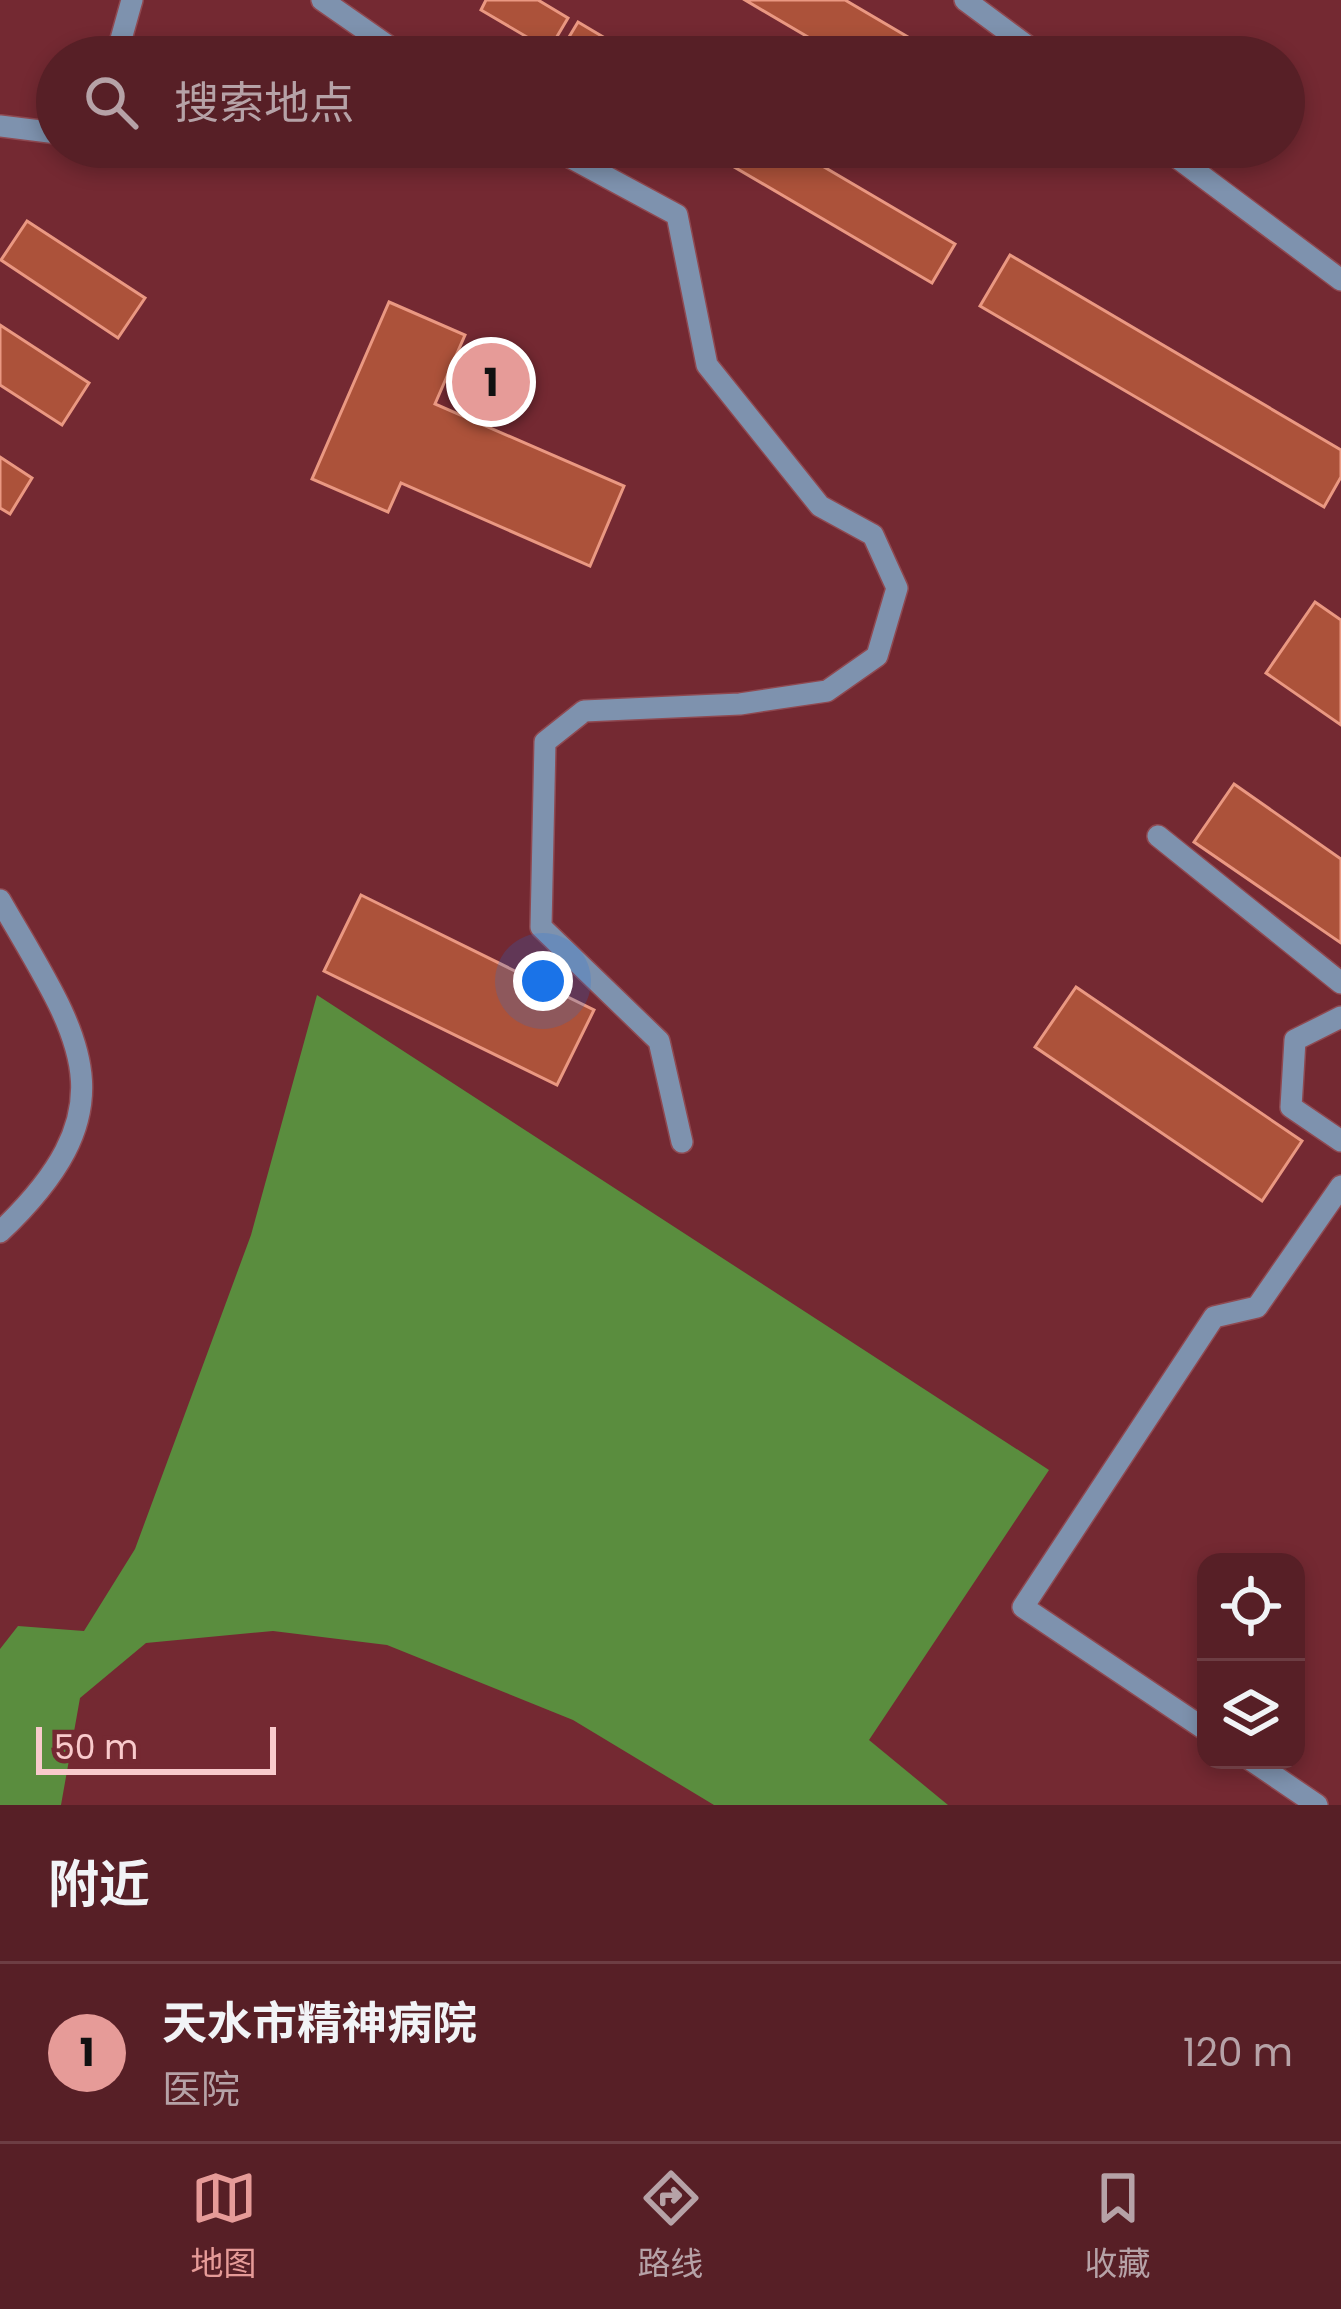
<!DOCTYPE html>
<html lang="zh">
<head>
<meta charset="utf-8">
<style>
  body { margin:0; font-family:Poppins,"Noto Sans SC",sans-serif; background:#602c32; color:#f1f3f6 }
  .controls { position:absolute; right:36px; bottom:36px; display:grid; overflow:hidden; border-radius:24px; box-shadow:0 6px 18px #0003 }
  .controls button { width:108px; height:108px; display:grid; place-items:center; padding:0; border:0; border-bottom:3px solid #6d3d43; background:#571f26; color:#f1f3f6; font:60px sans-serif }
  .scale { position:absolute; left:36px; bottom:30px; width:240px; box-sizing:border-box; padding-left:12px; border:6px solid #f9cacc; border-top:0; font-size:33px; line-height:42px; white-space:nowrap; color:#f9cacc; -webkit-text-stroke:9px #742932; paint-order:stroke }
  .you { position:absolute; left:543px; top:981px; width:42px; height:42px; margin:-30px; border:9px solid #fff; border-radius:50%; background:#1a73e8; box-shadow:0 0 0 18px #1a73e833 }
  .badge { display:grid; place-items:center; width:78px; height:78px; border-radius:50%; background:#e69b98; color:#111; font-size:39px; font-weight:700 }
  .pin { position:absolute; translate:-50% -50%; border:6px solid #fff; box-shadow:0 3px 12px #0006 }
  .list { margin:0; padding:0; list-style:none }
  h2 { display:flex; justify-content:space-between; align-items:center; height:156px; margin:0; padding:0 48px; font-size:51px }
  h2 small { font-size:39px; font-weight:400; color:#b6a2a7 }
  .list li { display:grid; grid-template-columns:78px 1fr auto; gap:36px; align-items:center; box-sizing:border-box; height:180px; padding:0 48px; border-top:3px solid #6d3d43 }
  .list b { display:block; font-size:45px; white-space:nowrap }
  .list p { margin:0; font-size:39px; white-space:nowrap; color:#b6a2a7 }
  .list em { font-size:39px; font-style:normal; color:#b6a2a7 }
  .icon { flex:none; width:66px; height:66px; fill:none; stroke:currentColor; stroke-width:2; stroke-linecap:round; stroke-linejoin:round }
  .map { position:relative; flex:none; width:1341px; height:1805px; overflow:hidden }
  .search { position:absolute; background:#571f26; box-shadow:0 6px 18px #0003; left:36px; right:36px; top:36px; height:132px; display:flex; align-items:center; gap:30px; box-sizing:border-box; padding:0 42px; border-radius:66px; color:#b6a2a7; font-size:45px }
  .sheet { height:336px; background:#571f26 }
  nav { display:flex; justify-content:space-around; align-items:center; box-sizing:border-box; height:168px; border-top:3px solid #6d3d43; background:#571f26; font-size:33px; color:#b6a2a7 }
  nav a { display:grid; justify-items:center; gap:6px }
  nav .on { color:#e69b98 }
  .map>svg:first-child { display:block }
  .forest { fill:#5a8d3e }
  .building { fill:#ac523a; stroke:#ea9882; stroke-width:3 }
  .lines { fill:none; stroke-linecap:round; stroke-linejoin:round }
  .minor-casing { stroke:#8f4951; stroke-width:24 }
  .minor { stroke:#7e92ae; stroke-width:21 }
</style>
</head>
<body>
<div class="map">
<svg width="1341" height="1805" viewBox="0 0 1341 1805">
  <rect width="100%" height="100%" fill="#742932"/>
  <!-- forest -->
  <path class="forest" d="M317 995 1049 1470 869 1740 948 1805H714L573 1720 387 1645 273 1631 146 1643 80 1698 61 1805H0V1649L18 1626 84 1631 135 1549 251 1235Z"/>
  <!-- building -->
  <path class="building" d="M486 0H538L568 18 549 50 481 10Z
    M745 0H845L942 57H842Z
    M578 22 637 57H557Z
    M700 147H790L955 244 932 283Z
    M27 221 145 298 118 338 1 260Z
    M1010 255 1341 450V477L1324 507 980 306Z
    M389 302 465 335 435 404 624 486 590 566 401 483 388 512 312 479Z
    M0 325 89 383 62 425 0 385Z
    M0 457 32 478 10 514 0 508Z
    M1315 602 1341 620V725L1266 673Z
    M1234 784 1341 859V943L1194 842Z
    M361 895 594 1010 557 1085 324 971Z
    M1076 987 1302 1141 1262 1201 1035 1047Z"/>
  <g class="lines">
    <defs>
      <path id="minor" d="M322 0 404 57
        M965 0 1042 57
        M116 57 132 0
        M0 126 57 133
        M551 147 677 215 707 365 820 506 873 535 897 588 877 656 827 691 740 704 584 711 545 742 541 927 659 1041 682 1142
        M1163 147 1341 280
        M1158 836 1341 983
        M0 900C78 1036 136 1103 0 1232
        M1341 1017 1295 1040 1291 1107 1341 1141
        M1206 1730 1023 1607 1214 1317 1257 1307 1341 1186
        M1251 1760 1317 1805"/>
    </defs>
    <!-- minor casing -->
    <use href="#minor" class="minor-casing"/>
    <!-- minor -->
    <use href="#minor" class="minor"/>
  </g>
</svg>
<div class="controls">
<button><svg class="icon" aria-label="locate" viewBox="0 0 24 24"><circle cx="12" cy="12" r="6"/><path d="M12 2v4M12 18v4M2 12h4M18 12h4"/></svg></button>
<button><svg class="icon" aria-label="layers" viewBox="0 0 24 24"><path d="M12 4l9 5-9 5-9-5zM3 14l9 5 9-5"/></svg></button>
</div>
<div class="scale">50 m</div>
<div class="you"></div>
<div class="pin badge" style="left:491px;top:382px">1</div>
<div class="search"><svg class="icon" aria-label="search" viewBox="0 0 24 24"><circle cx="10" cy="10" r="6"/><path d="M15 15l6 6"/></svg>搜索地点</div>
</div>
<section class="sheet">
<h2>附近<small></small></h2>
<ul class="list">
<li><span class="badge">1</span><div><b>天水市精神病院</b><p>医院</p></div><em>120 m</em></li>
</ul>
</section>
<nav>
<a class="on"><svg class="icon" aria-label="map" viewBox="0 0 24 24"><path d="M3 6l6-2 6 2 6-2v14l-6 2-6-2-6 2zM9 4v14M15 6v14"/></svg>地图</a>
<a><svg class="icon" aria-label="directions" viewBox="0 0 24 24"><path d="M12 3l9 9-9 9-9-9zM9 14v-3h6M13 9l2 2-2 2"/></svg>路线</a>
<a><svg class="icon" aria-label="saved" viewBox="0 0 24 24"><path d="M7 4h10v16l-5-4-5 4z"/></svg>收藏</a>
</nav>
</body>
</html>
